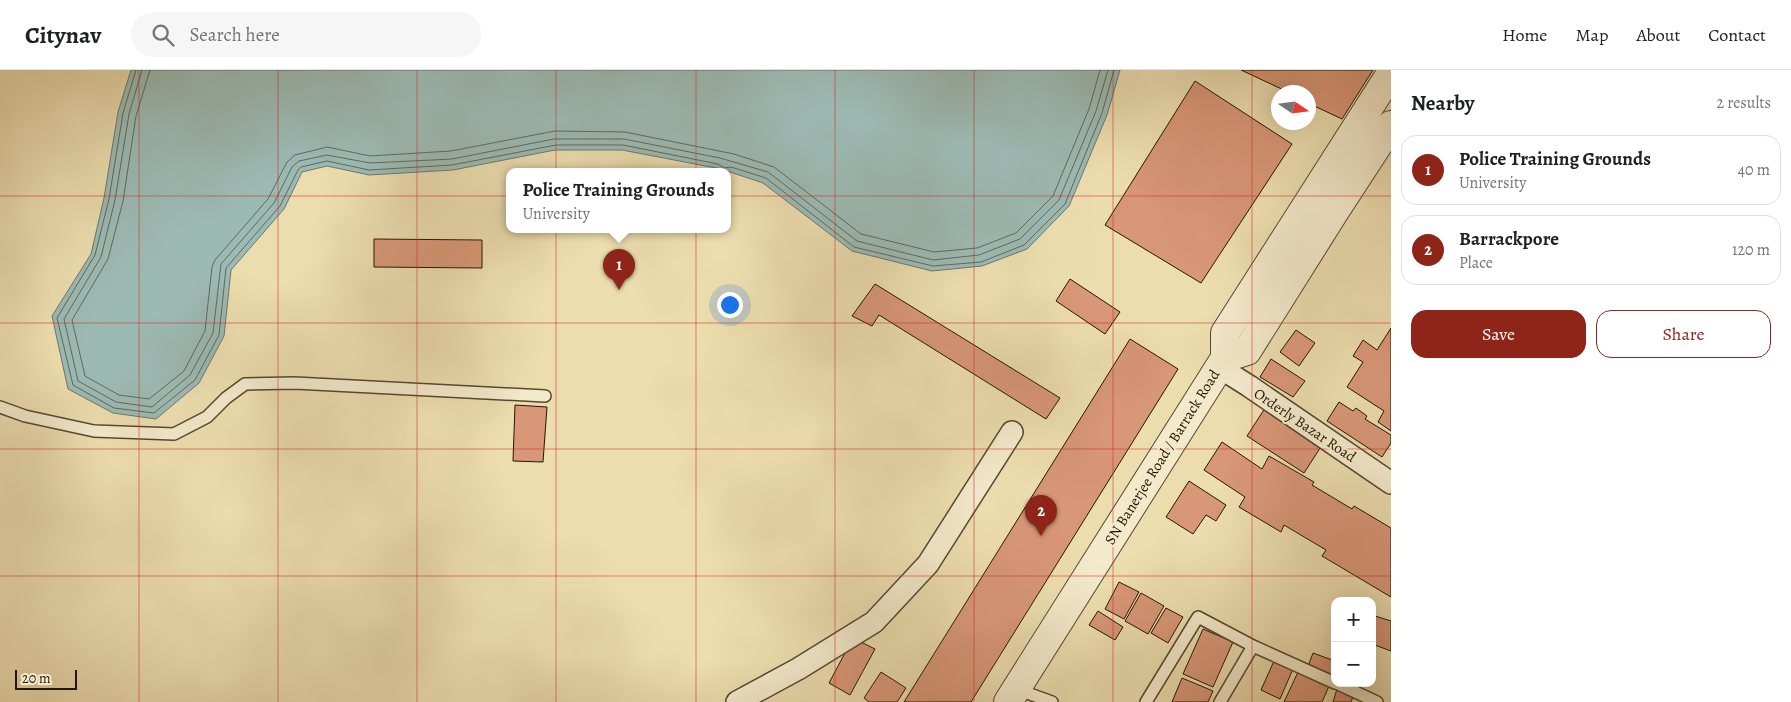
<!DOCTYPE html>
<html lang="en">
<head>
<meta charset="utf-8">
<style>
  body { margin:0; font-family:Alegreya,serif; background:#f6f6f6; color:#202124 }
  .controls { position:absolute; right:15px; bottom:15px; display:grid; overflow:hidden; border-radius:10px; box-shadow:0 5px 20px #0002 }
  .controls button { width:45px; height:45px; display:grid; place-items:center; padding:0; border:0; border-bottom:1px solid #e0e0e0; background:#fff; color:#202124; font:25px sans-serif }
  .compass { position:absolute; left:1271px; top:15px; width:45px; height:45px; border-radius:50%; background:#fff; box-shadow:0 5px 20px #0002; rotate:103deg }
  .scale { position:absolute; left:15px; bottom:12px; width:62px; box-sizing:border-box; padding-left:5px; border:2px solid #251504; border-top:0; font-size:14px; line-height:18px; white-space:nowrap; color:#251504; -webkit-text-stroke:4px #f3e9cb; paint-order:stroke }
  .you { position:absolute; left:729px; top:234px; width:18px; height:18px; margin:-12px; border:4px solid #fff; border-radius:50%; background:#1a73e8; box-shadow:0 0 0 8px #1a73e833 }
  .badge { display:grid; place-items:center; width:32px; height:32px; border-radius:50%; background:#8f2418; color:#fff; font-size:16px; font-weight:700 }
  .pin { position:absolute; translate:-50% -41px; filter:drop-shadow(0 1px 2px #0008) }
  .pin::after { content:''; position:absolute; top:26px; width:18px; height:15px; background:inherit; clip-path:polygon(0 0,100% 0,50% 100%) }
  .popup { position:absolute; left:506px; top:98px; width:225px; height:65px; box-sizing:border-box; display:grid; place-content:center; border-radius:10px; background:#fff; filter:drop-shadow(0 1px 4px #0005); font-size:16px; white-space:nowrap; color:#757577 }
  .popup b { font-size:19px; color:#202124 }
  .popup::after { content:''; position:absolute; left:50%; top:100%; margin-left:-10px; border:10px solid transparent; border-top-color:#fff }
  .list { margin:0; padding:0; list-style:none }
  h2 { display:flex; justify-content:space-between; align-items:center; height:65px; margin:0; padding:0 20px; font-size:21px }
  h2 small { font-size:16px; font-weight:400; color:#757577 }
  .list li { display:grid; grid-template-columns:32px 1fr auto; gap:15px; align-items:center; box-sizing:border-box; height:70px; margin:0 10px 10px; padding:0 10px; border:1px solid #e0e0e0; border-radius:15px }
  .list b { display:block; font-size:19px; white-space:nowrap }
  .list p { margin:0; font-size:16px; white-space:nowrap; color:#757577 }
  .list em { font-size:16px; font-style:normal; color:#757577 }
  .actions { display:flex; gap:10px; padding:15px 20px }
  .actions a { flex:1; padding:11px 0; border:1px solid #8f2418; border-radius:15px; text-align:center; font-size:18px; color:#8f2418 }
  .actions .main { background:#8f2418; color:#fff }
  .icon { flex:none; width:28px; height:28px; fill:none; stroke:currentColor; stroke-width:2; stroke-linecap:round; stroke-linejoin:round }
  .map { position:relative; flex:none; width:1391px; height:632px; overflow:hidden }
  header { display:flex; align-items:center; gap:30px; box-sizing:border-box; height:70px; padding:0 25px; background:#fff; border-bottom:1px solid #e0e0e0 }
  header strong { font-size:24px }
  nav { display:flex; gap:28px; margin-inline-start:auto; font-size:18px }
  .search { width:350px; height:45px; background:#f6f6f6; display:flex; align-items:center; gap:12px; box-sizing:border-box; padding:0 18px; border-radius:28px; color:#757577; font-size:19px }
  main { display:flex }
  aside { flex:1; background:#fff }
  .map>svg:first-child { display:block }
  .water { fill:#9cbab4; stroke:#6c786e }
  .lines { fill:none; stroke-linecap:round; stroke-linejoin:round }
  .shore { stroke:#60685c; stroke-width:1 }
  .building { fill:#d89777; stroke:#251504 }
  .service-casing { stroke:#57472f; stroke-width:14 }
  .minor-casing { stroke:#57472f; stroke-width:24 }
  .tertiary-casing { stroke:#57472f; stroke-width:30 }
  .service { stroke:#f3e9cb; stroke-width:11 }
  .minor { stroke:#f3e9cb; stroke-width:21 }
  .tertiary { stroke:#f3e9cb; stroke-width:28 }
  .grid { fill:none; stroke:#d62828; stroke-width:1; stroke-opacity:0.55 }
  .labels { text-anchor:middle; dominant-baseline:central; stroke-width:4.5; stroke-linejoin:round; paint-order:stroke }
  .street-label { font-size:15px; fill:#251504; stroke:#f3e9cb }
</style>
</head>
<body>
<header>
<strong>Citynav</strong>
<div class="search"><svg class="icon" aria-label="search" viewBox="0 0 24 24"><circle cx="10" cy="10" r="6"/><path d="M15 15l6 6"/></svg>Search here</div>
<nav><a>Home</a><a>Map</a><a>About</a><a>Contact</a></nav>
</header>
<main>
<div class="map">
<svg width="1391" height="632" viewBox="0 0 1391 632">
  <rect width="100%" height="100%" fill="#ecddaf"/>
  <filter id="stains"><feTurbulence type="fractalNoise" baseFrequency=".004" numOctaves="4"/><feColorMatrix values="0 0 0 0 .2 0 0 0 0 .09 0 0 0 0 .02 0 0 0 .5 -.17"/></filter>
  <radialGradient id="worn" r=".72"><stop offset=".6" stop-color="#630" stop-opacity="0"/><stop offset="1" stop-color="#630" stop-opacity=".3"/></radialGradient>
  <!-- water -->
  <path class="water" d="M131 0H1120L1107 45 1069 136 1027 179 982 196 932 201 852 181 763 113 721 99 622 80H555L453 100 369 105 327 96 302 102 284 139 231 200 224 266 199 313 156 349 113 343 68 319 52 246 91 184 104 128 118 42Z"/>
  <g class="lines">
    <!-- shore -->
    <path class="shore" d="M136 0 123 43 109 129 95 185 57 248 73 315 114 338 154 343 195 310 219 265 226 198 280 136 298 100 301 97 327 91 369 100 452 95 556 75H623L718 94 724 98 731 97 766 108 854 177 933 196 981 192 1024 175 1065 134 1102 43 1114 0
      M142 0 129 44 115 130 101 187 64 249 78 311 116 332 152 337 190 305 213 263 221 194 274 133 292 97 299 91 327 85 370 93 452 89 554 69H624L720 88 768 102 857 171 933 190 979 185 1020 169 1059 130 1096 41 1108 0
      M150 0 136 46 123 131 108 189 72 250 85 306 119 325 149 329 184 301 205 261 212 197 215 190 268 129 287 92 295 85 327 77 370 86 451 81 555 61 625 62 734 84 774 97 861 164 934 182 977 178 1016 163 1053 126 1089 39 1100 0"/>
  </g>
  <!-- building -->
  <path class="building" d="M1241 0H1373L1342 49 1308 33V22H1288Z
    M1195 11 1292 74 1201 213 1105 155Z
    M374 169 482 170V198L374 197Z
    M1070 209 1120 242 1105 264 1056 231Z
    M875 214 1060 328 1046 349 879 245 872 256 852 246Z
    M1391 258V361L1378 352 1384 341 1347 317 1363 292 1353 286 1363 270 1377 280Z
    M1296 260 1315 273 1299 296 1280 282Z
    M1130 269 1178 299 971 632H904Z
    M1271 289 1305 311 1293 327 1260 307Z
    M1269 332 1326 369 1304 403 1247 366Z
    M1339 332 1353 341 1356 338 1367 346 1365 349 1391 365V373L1382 387 1327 351Z
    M515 335 547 337 543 392 513 391Z
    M1222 372 1262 399 1269 386 1314 412 1312 415 1352 439 1354 436 1391 458V527L1322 486 1326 480 1284 455 1281 462 1239 437 1245 427 1204 400Z
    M1189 411 1226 435 1216 451 1206 445 1193 464 1166 447Z
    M1119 512 1139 522 1124 549 1105 539Z
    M1141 523 1164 536 1148 564 1125 551Z
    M1166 538 1183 547 1168 573 1151 563Z
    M1098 541 1123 557 1115 570 1089 555Z
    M1372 545 1391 551V581L1372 574Z
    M1203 559 1233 572 1213 617 1183 604Z
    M853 568 875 579 850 625 829 613Z
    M1313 583 1335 591V610L1307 599Z
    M1274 591 1293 599 1280 629 1261 620Z
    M1299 600 1330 614 1322 632H1284Z
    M881 602 906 618 897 632H869L864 628Z
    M1182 608 1213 621 1208 632H1172Z
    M1337 619 1354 624 1351 632H1333Z"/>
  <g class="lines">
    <defs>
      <path id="service" d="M0 337 25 346 94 361 174 364 207 347 226 328 245 314 295 313 545 326
        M1336 613 1377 632
        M1016 619 1052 632
        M1146 632 1198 547 1253 576 1335 613
        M1220 632 1253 576"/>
      <path id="minor" d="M1219 297 1249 316 1391 413
        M737 632 798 599 874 552 928 494 1012 362"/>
      <path id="tertiary" d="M1225 288V263L1391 3
        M1008 632 1225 288 1247 281 1335 141 1391 55"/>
    </defs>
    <!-- service casing -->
    <use href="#service" class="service-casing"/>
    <!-- minor casing -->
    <use href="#minor" class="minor-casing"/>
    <!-- tertiary casing -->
    <use href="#tertiary" class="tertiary-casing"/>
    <!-- service -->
    <use href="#service" class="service"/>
    <!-- minor -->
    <use href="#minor" class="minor"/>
    <!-- tertiary -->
    <use href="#tertiary" class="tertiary"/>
  </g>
  <!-- grid -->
  <path class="grid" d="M139 0V632M278 0V632M417 0V632M556 0V632M696 0V632M835 0V632M974 0V632M1113 0V632M1252 0V632M0 126H1391M0 253H1391M0 379H1391M0 506H1391"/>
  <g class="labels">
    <!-- street labels -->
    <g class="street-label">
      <text transform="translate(1305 355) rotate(34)">Orderly Bazar Road</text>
      <text transform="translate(1162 387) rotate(-58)">SN Banerjee Road / Barrack Road</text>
    </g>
  </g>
  <rect width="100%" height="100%" filter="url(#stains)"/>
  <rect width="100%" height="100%" fill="url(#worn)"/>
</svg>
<div class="controls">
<button>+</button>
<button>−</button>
</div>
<svg class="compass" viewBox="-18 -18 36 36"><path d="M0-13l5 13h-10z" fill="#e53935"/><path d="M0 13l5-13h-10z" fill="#757577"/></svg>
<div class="scale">20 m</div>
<div class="you"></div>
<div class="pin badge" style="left:619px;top:220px">1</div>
<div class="popup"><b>Police Training Grounds</b>University</div>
<div class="pin badge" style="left:1041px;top:466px">2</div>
</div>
<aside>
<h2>Nearby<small>2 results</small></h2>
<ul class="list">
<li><span class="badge">1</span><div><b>Police Training Grounds</b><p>University</p></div><em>40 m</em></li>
<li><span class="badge">2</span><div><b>Barrackpore</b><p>Place</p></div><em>120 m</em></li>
</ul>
<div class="actions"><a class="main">Save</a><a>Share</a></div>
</aside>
</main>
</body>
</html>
